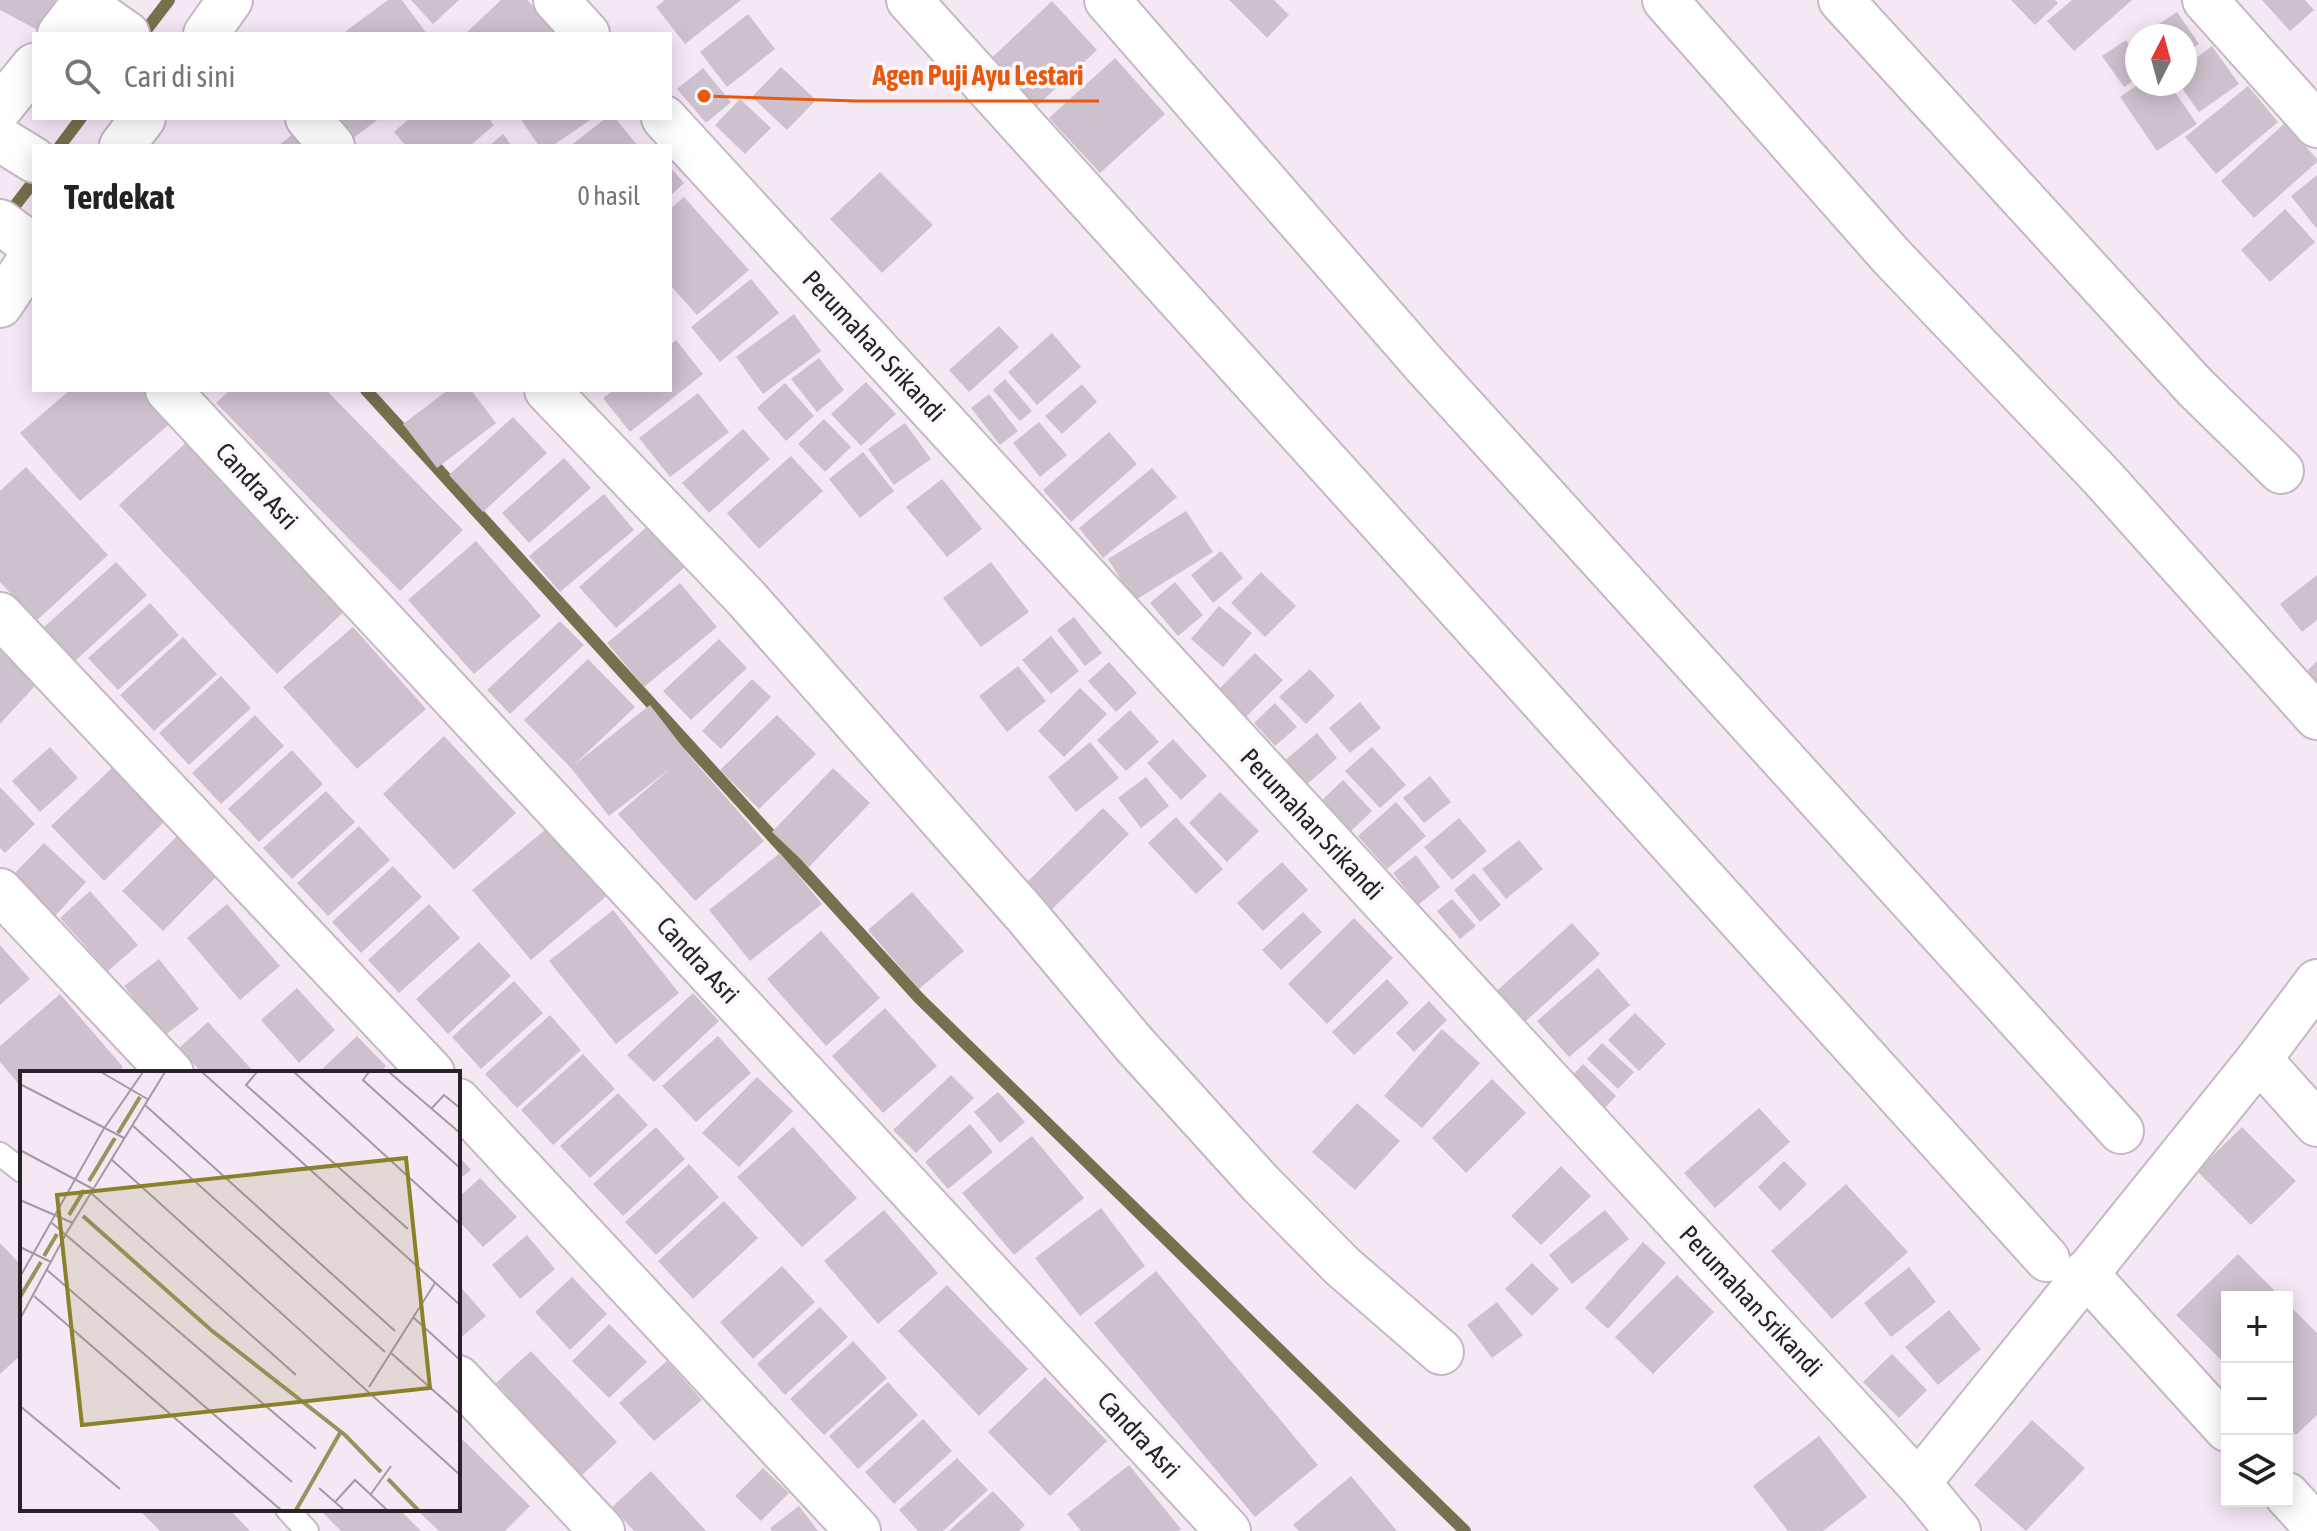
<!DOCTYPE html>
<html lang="id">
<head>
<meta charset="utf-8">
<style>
  body { margin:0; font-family:"Asap Condensed",sans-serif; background:#f6f6f6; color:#222 }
  .controls { position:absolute; right:24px; bottom:24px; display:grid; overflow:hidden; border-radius:0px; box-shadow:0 4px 20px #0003 }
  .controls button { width:72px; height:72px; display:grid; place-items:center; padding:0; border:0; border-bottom:2px solid #e0e0e0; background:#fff; color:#222; font:40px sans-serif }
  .compass { position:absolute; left:2125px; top:24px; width:72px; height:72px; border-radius:50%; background:#fff; box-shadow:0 4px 20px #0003; rotate:6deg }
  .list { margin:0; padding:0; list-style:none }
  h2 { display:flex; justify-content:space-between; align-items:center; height:104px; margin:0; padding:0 32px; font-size:34px }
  h2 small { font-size:26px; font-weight:400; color:#767676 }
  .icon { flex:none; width:44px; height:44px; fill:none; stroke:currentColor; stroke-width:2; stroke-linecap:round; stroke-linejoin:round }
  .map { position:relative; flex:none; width:2317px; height:1531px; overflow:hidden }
  .search { position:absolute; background:#fff; box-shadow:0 4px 20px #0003; left:32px; top:32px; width:640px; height:88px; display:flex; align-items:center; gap:20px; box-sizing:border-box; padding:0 28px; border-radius:0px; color:#767676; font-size:30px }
  .panel { position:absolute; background:#fff; box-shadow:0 4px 20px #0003; left:32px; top:144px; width:640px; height:248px; border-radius:0px }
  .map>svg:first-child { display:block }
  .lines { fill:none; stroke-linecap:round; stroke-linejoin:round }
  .stream { stroke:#75714f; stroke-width:12 }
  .building { fill:#ccc1cd }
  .service-casing { stroke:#c3b8c4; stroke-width:26 }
  .minor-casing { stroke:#c3b8c4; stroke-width:48 }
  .tertiary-casing { stroke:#c3b8c4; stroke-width:48 }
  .service { stroke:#fff; stroke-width:22 }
  .minor { stroke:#fff; stroke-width:44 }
  .tertiary { stroke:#fff; stroke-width:44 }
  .labels { text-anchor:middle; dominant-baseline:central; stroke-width:7; stroke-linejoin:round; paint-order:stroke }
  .street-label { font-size:26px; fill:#272328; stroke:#fef7ff }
  .inset-river { fill:none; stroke:#979360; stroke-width:4 }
  .inset-road { fill:none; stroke:#a299a3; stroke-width:2 }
  .view { fill:#8a822a; fill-opacity:0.15; stroke:#8a822a; stroke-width:4 }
  .inset-edge { fill:none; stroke:#272328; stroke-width:4 }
  .leader { fill:none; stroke:#e8590c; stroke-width:3 }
  .callout-dot { fill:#e8590c; stroke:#fef7ff; stroke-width:3 }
  .callout-label { font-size:28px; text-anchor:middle; font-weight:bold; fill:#e8590c; stroke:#fef7ff; stroke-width:7; stroke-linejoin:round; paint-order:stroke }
</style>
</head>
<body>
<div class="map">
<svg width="2317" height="1531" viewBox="0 0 2317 1531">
  <rect width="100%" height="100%" fill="#f4e8f5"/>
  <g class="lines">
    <!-- stream -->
    <path class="stream" d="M143 34 169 0
      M60 146 81 118
      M7 216 34 181
      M366 390 919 998 1465 1531"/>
  </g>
  <!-- building -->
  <path class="building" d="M0 0H61L43 33 0 10Z
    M388 0H402L427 34H342Z
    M411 0H459L433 24Z
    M501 0H527L557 31 553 34H465Z
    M665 0H741L685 44 656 7Z
    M1229 0H1274L1289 15 1267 38Z
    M2011 0H2055L2058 3 2035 25Z
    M2072 0H2132L2074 51 2047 21Z
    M2262 0H2305L2314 10 2290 31Z
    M1052 1 1097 50 1026 116 981 68Z
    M2177 12 2199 44 2185 53V36H2140Z
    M748 14 775 49 727 87 700 52Z
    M2126 40 2137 56V78L2124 87 2102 56Z
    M2212 46 2239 84 2199 112 2179 84H2185V66Z
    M1115 58 1165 114 1100 173 1049 118Z
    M781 67 816 100 787 130 752 97Z
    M703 68 731 102 706 123 677 89Z
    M2139 84H2169L2197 124 2157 151 2120 97Z
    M2248 86 2278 122 2216 174 2185 137Z
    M740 99 771 128 745 154 715 125Z
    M337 118H380L352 139Z
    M410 118H488L494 125 470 146H406L394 132Z
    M526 118H593L552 146H539L522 121Z
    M606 118H615L638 146H570Z
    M2285 123 2317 159V162L2254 218 2221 181Z
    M303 126 319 146H278Z
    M503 134 512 146H489Z
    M670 167 684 183 670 196Z
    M880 172 933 225 882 273 830 219Z
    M2317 175V229L2291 196Z
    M684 197 749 270 697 315 670 285V209Z
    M2285 209 2315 242 2270 282 2241 250Z
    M751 279 779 313 720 362 691 327Z
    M794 314 821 351 763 394 736 357Z
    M999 326 1019 347 969 392 949 370Z
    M1052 333 1081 367 1037 405 1008 372Z
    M676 340 703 374 630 432 603 398 614 390H670V345Z
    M819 358 844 390 817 412 791 379Z
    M1005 379 1032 411 1020 421 993 390Z
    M866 382 896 414 861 446 831 414Z
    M785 383 814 416 786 441 757 408Z
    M1082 384 1097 402 1062 434 1045 416Z
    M70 390H145L173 421 80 501 20 433Z
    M230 390H326L463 530 400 591 216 403Z
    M448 390H471L496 423 437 468 403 424Z
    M698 393 729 432 670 477 639 438Z
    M989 394 1018 431 1000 445 971 408Z
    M513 417 547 453 483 512 449 475Z
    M824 419 851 447 825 472 798 444Z
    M1039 422 1067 455 1040 477 1013 443Z
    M905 423 931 459 894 485 868 449Z
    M743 429 770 459 709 513 682 483Z
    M1109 432 1137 464 1071 522 1043 490Z
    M190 439 348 608 277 674 119 505Z
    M863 452 894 491 860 518 829 479Z
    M791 456 823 491 759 549 727 513Z
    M564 458 591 488 529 543 502 513Z
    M26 467 108 555 36 621 0 582V491Z
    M1152 468 1177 497 1103 558 1079 528Z
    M942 479 982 529 947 557 906 507Z
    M604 494 634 530 560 592 529 556Z
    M1186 511 1213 552 1134 601 1108 559Z
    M649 525 686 566 616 628 579 587Z
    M476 541 541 616 474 674 408 600Z
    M1221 551 1243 578 1213 603 1191 575Z
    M116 562 147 595 74 662 43 628Z
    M991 562 1029 612 981 647 943 598Z
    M1261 572 1296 606 1265 637 1231 603Z
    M2317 575V620L2302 632 2280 604Z
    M1175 582 1203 615 1178 636 1150 603Z
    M680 583 717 627 644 687 607 643Z
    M150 603 179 635 118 690 88 658Z
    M1219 606 1252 633 1223 667 1191 639Z
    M1074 617 1102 653 1085 666 1057 630Z
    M560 621 584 645 510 714 487 690Z
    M353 627 426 709 357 769 283 687Z
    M0 634 45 675 0 724Z
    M1051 636 1079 671 1051 694 1022 660Z
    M183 637 217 674 154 731 120 695Z
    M719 639 747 668 691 720 663 691Z
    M1255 653 1283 680 1242 721 1215 693Z
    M588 659 635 707 574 765 650 705 688 754 764 841 695 901 618 814 671 768 609 816 571 768 524 720Z
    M2317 661V683L2306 672Z
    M1109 662 1137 693 1116 712 1088 681Z
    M1018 666 1046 701 1007 732 979 696Z
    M1310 669 1335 696 1306 724 1279 697Z
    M221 676 251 708 189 765 159 733Z
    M752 679 771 697 721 749 702 731Z
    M1080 688 1107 714 1064 757 1038 731Z
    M1360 702 1381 728 1350 753 1329 728Z
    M1275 703 1297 727 1275 746 1254 723Z
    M1130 710 1159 742 1126 771 1097 740Z
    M255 715 284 746 221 804 192 773Z
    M777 715 816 754 759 809 720 770Z
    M1317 733 1337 758 1297 793 1276 768Z
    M444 736 516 813 454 870 383 794Z
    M1173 739 1207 776 1181 800 1147 763Z
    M1090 742 1119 778 1076 812 1048 777Z
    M50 747 78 778 40 812 12 781Z
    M1372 747 1406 785 1380 808 1345 771Z
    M292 750 323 784 259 842 228 809Z
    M114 766 166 820 104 881 51 826Z
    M833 768 870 803 809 867 772 832Z
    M1430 776 1451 802 1424 823 1403 798Z
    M1146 777 1169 806 1141 828 1118 798Z
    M1343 780 1372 811 1348 834 1319 803Z
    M0 787 35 824 5 853 0 848Z
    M326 791 355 822 292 879 263 848Z
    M1220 792 1259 831 1227 862 1189 823Z
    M1396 802 1426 836 1387 869 1358 836Z
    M1103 808 1129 834 1047 914 1021 888Z
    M1176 817 1223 869 1196 894 1148 843Z
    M1459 818 1487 851 1452 880 1424 847Z
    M551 825 609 894 531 960 472 890Z
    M359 826 390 860 328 916 297 883Z
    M179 834 219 874 163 931 122 891Z
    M1519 840 1543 869 1506 899 1482 869Z
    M44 843 86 882 55 916 11 877Z
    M780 853 822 904 750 961 709 910Z
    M1416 855 1440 887 1418 905 1393 873Z
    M1282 862 1308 890 1263 931 1237 903Z
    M393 866 422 897 361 953 332 922Z
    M1474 873 1501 905 1480 922 1454 890Z
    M90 891 138 945 108 971 60 918Z
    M912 892 964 951 919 989 868 930Z
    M1452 899 1476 926 1460 939 1437 911Z
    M227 904 280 966 240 1000 187 938Z
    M429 904 460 938 399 993 368 960Z
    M613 910 679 993 616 1044 549 961Z
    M1303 912 1322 932 1281 970 1262 950Z
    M1354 918 1393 958 1327 1024 1288 984Z
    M1572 923 1600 954 1517 1029 1489 998Z
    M821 931 880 998 826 1046 767 979Z
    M479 942 511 976 448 1034 416 999Z
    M0 945 30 979 0 1005Z
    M159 959 199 1009 164 1036 124 986Z
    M1598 968 1630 1005 1569 1057 1537 1021Z
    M1387 979 1409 1003 1354 1055 1332 1032Z
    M514 981 543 1013 481 1069 452 1037Z
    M297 988 335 1030 299 1063 261 1020Z
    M693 993 719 1021 654 1082 627 1055Z
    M60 994 123 1067 116 1073H22V1088L0 1062V1046Z
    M1429 1001 1447 1020 1414 1052 1396 1033Z
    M885 1008 937 1066 883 1113 832 1056Z
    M1635 1013 1666 1044 1639 1071 1608 1040Z
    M550 1015 581 1050 517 1108 485 1074Z
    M208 1022 255 1073H202L179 1048Z
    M1442 1029 1480 1063 1422 1128 1384 1096Z
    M357 1036 386 1066 379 1073H318Z
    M718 1036 751 1073 696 1122 662 1086Z
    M1602 1043 1634 1072 1618 1089 1587 1059Z
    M583 1054 615 1089 553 1145 521 1110Z
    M1583 1064 1616 1096 1601 1112 1568 1080Z
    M951 1075 974 1098 916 1153 893 1130Z
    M757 1077 793 1111 739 1167 702 1133Z
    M1492 1079 1526 1113 1466 1173 1432 1138Z
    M998 1092 1025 1122 1000 1143 974 1112Z
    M618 1093 648 1125 590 1178 560 1146Z
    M1357 1103 1400 1141 1355 1190 1312 1152Z
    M1759 1108 1790 1142 1715 1208 1684 1173Z
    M970 1124 993 1152 948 1189 925 1162Z
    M656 1127 685 1159 623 1216 593 1184Z
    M793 1127 857 1198 802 1247 737 1177Z
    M2242 1127 2296 1181 2251 1225 2197 1171Z
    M1032 1136 1084 1198 1014 1255 962 1193Z
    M458 1155 471 1170 458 1180Z
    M1784 1161 1807 1184 1780 1211 1758 1187Z
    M689 1164 719 1197 656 1255 625 1222Z
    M1561 1166 1591 1196 1541 1245 1511 1216Z
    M480 1178 517 1217 483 1247 458 1220V1198Z
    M1846 1184 1908 1252 1832 1319 1771 1251Z
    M724 1201 758 1238 693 1299 658 1261Z
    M1101 1208 1145 1266 1080 1316 1035 1258Z
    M884 1210 938 1273 878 1324 824 1261Z
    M1605 1210 1629 1239 1572 1284 1549 1255Z
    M527 1235 555 1269 520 1299 492 1265Z
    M1643 1242 1666 1263 1608 1329 1585 1308Z
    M0 1243 22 1266V1354L0 1374Z
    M2238 1254 2281 1297H2227V1366L2176 1315Z
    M1532 1263 1559 1289 1532 1316 1505 1289Z
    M782 1266 815 1302 753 1359 720 1322Z
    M1909 1267 1936 1302 1891 1337 1864 1303Z
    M1156 1271 1318 1465 1255 1517 1094 1323Z
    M1677 1275 1714 1312 1653 1374 1615 1337Z
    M572 1277 607 1314 570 1350 535 1312Z
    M458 1284 486 1316 458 1340Z
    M947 1285 1028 1369 979 1416 898 1331Z
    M1497 1302 1523 1335 1492 1358 1467 1325Z
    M2287 1303 2317 1333V1415L2296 1435 2287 1426Z
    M820 1307 848 1337 785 1395 757 1364Z
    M1949 1310 1981 1349 1938 1385 1905 1347Z
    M609 1324 647 1362 609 1398 572 1361Z
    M853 1341 887 1378 824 1435 790 1399Z
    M531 1351 617 1442 581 1476 496 1383Z
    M1892 1354 1927 1390 1899 1418 1863 1382Z
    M667 1361 702 1400 654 1441 619 1403Z
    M1045 1377 1107 1441 1050 1496 988 1432Z
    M888 1382 918 1415 858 1469 829 1436Z
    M923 1419 952 1451 894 1504 865 1472Z
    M2032 1420 2085 1468 2026 1531 1974 1485Z
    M1819 1436 1867 1497 1823 1531H1788L1753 1486Z
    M463 1440 530 1506 505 1531H439L416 1509H458V1444Z
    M957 1458 988 1490 943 1531H918L899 1510Z
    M1129 1465 1181 1529 1178 1531H1081L1067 1514Z
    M763 1468 789 1493 761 1521 735 1496Z
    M651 1471 706 1531H634L612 1507Z
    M1351 1476 1397 1531H1299L1293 1525Z
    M993 1491 1025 1525 1019 1531H949Z
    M799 1506 818 1531H772L770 1528Z
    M138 1509H229L250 1531H160Z
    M319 1509H399L421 1531H341Z"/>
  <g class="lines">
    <defs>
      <path id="service" d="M0 1154 22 1171
        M287 1509 307 1531"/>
      <path id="minor" d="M556 0 587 34
        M909 0 2047 1259
        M1107 0 1425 365 2121 1131
        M1665 0 1891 256 2102 477 2317 717
        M1841 0 2195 387 2281 471
        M2205 0 2317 125
        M84 4 127 34
        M308 118 332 146
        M664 118 1918 1483 1958 1531
        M0 139 34 160
        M0 222 34 247
        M168 390 1228 1531
        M547 390 746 598 1026 915 1134 1044 1261 1184 1342 1266 1441 1352
        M0 615 432 1073
        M0 891 171 1073
        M2259 1059 2317 1124
        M458 1101 858 1531
        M2085 1273 2227 1429
        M458 1378 602 1531
        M1918 1483 2259 1059 2317 982
        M2287 1495 2317 1528"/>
      <path id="tertiary" d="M60 34 86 0
        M206 34 230 0
        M0 108 34 66
        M122 146 143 118
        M0 305 34 254"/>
    </defs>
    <!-- service casing -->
    <use href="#service" class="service-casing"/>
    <!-- minor casing -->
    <use href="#minor" class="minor-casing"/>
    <!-- tertiary casing -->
    <use href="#tertiary" class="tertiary-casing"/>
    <!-- service -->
    <use href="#service" class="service"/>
    <!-- minor -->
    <use href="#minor" class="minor"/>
    <!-- tertiary -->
    <use href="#tertiary" class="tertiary"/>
  </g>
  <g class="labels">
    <!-- street labels -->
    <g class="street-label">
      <text transform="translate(874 346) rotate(47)">Perumahan Srikandi</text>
      <text transform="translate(257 486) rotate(47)">Candra Asri</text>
      <text transform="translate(1312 824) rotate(47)">Perumahan Srikandi</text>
      <text transform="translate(698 960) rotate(47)">Candra Asri</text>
      <text transform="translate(1751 1301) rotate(47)">Perumahan Srikandi</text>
      <text transform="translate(1139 1435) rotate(47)">Candra Asri</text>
    </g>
  </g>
  <!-- overview -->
  <g transform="translate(20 1071)">
    <rect width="440" height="440" fill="#f4e8f5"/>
    <path class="inset-river" d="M98 62 120 26M69 110 95 67M49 144 64 119M63 145 191 259 325 364 361 401M24 185 37 163M0 226 21 191M368 408 398 439M276 439 320 362"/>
    <path class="inset-road" d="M81 1 129 29M182 1 440 234M237 1 226 14 388 158M274 1 440 153M349 1 343 9 440 97M369 1 440 62M0 13 104 67M125 34 375 260M412 37 424 24 440 37M112 54 365 281M0 79 73 118M91 88 440 404M71 122 276 304M0 129 53 152M32 152 296 378M0 176 31 191M27 199 272 411M0 206 83 59 123 1M14 225 261 439M394 247 440 289M0 248 47 161 145 1M371 282 440 343M349 316 415 212M0 335 100 418M299 417 324 439M351 423 371 395M315 431 335 409 367 439"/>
    <path class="view" d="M386 87 410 317 62 354 37 124Z"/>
    <rect width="440" height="440" class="inset-edge"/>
  </g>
  <!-- callouts -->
  <path class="leader" d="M704 96L856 101H1099"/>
  <circle class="callout-dot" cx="704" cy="96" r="8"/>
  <g class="callout-label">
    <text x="978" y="85">Agen Puji Ayu Lestari</text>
  </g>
</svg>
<div class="controls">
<button>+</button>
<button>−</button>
<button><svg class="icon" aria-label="layers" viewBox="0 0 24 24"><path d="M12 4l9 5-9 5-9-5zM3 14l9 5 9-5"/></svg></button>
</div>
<svg class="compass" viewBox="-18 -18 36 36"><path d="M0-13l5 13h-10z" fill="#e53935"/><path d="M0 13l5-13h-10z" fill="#767676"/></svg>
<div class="search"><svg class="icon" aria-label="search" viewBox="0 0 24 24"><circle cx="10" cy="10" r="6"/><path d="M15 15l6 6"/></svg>Cari di sini</div>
<section class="panel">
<h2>Terdekat<small>0 hasil</small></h2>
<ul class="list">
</ul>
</section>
</div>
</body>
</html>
